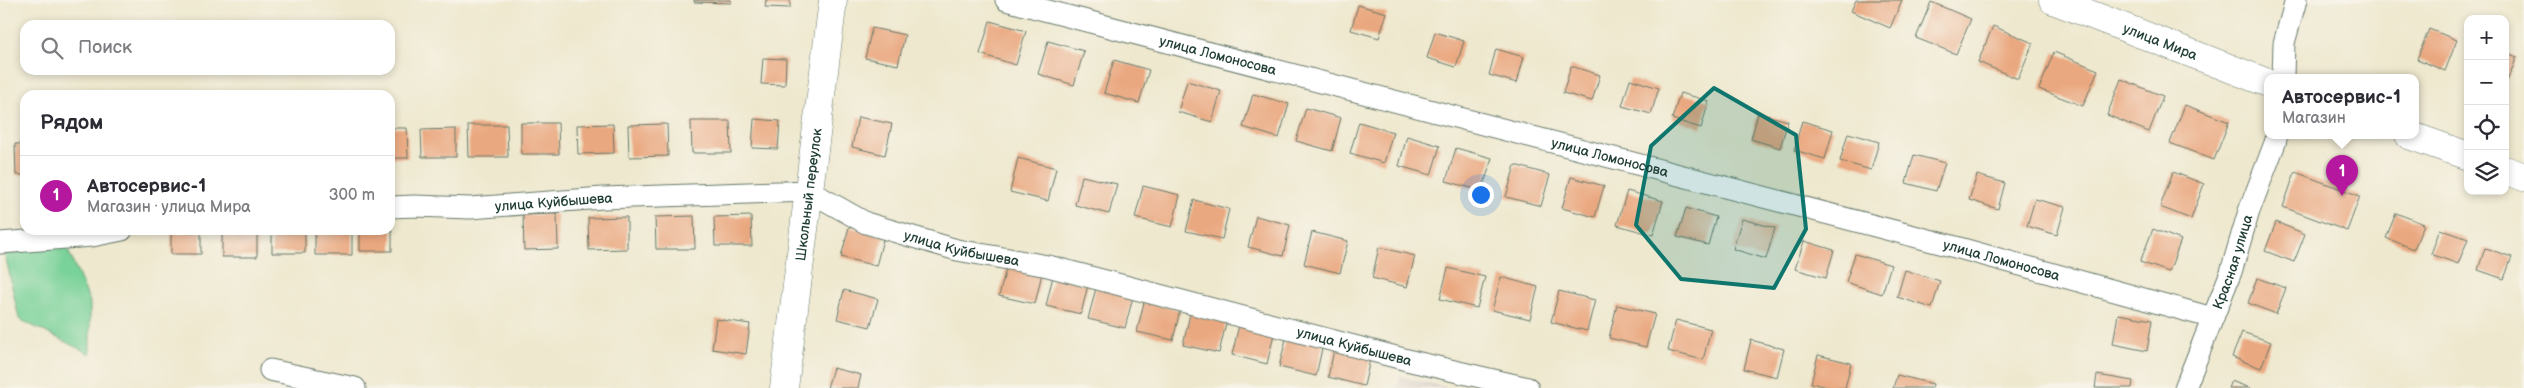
<!DOCTYPE html>
<html lang="ru">
<head>
<meta charset="utf-8">
<style>
  body { margin:0; font-family:"Balsamiq Sans",sans-serif; background:#f2f2f3; color:#2b2b33 }
  .controls { position:absolute; right:15px; top:15px; display:grid; overflow:hidden; border-radius:10px; box-shadow:0 2px 8px #0003 }
  .controls button { width:45px; height:45px; display:grid; place-items:center; padding:0; border:0; border-bottom:1px solid #e1e1e2; background:#fff; color:#2b2b33; font:25px sans-serif }
  .you { position:absolute; left:1480px; top:194px; width:18px; height:18px; margin:-12px; border:4px solid #fff; border-radius:50%; background:#1a73e8; box-shadow:0 0 0 8px #1a73e833 }
  .badge { display:grid; place-items:center; width:32px; height:32px; border-radius:50%; background:#b5179e; color:#fff; font-size:16px; font-weight:700 }
  .pin { position:absolute; translate:-50% -41px; filter:drop-shadow(0 1px 2px #0008) }
  .pin::after { content:''; position:absolute; top:26px; width:18px; height:15px; background:inherit; clip-path:polygon(0 0,100% 0,50% 100%) }
  .popup { position:absolute; left:2264px; top:74px; width:155px; height:65px; box-sizing:border-box; display:grid; place-content:center; border-radius:10px; background:#fff; filter:drop-shadow(0 1px 4px #0005); font-size:16px; white-space:nowrap; color:#7c7c81 }
  .popup b { font-size:19px; color:#2b2b33 }
  .popup::after { content:''; position:absolute; left:50%; top:100%; margin-left:-10px; border:10px solid transparent; border-top-color:#fff }
  .list { margin:0; padding:0; list-style:none }
  h2 { display:flex; justify-content:space-between; align-items:center; height:65px; margin:0; padding:0 20px; font-size:21px }
  h2 small { font-size:16px; font-weight:400; color:#7c7c81 }
  .list li { display:grid; grid-template-columns:32px 1fr auto; gap:15px; align-items:center; box-sizing:border-box; height:80px; padding:0 20px; border-top:1px solid #e1e1e2 }
  .list b { display:block; font-size:19px; white-space:nowrap }
  .list p { margin:0; font-size:16px; white-space:nowrap; color:#7c7c81 }
  .list em { font-size:16px; font-style:normal; color:#7c7c81 }
  .icon { flex:none; width:28px; height:28px; fill:none; stroke:currentColor; stroke-width:2; stroke-linecap:round; stroke-linejoin:round }
  .map { position:relative; flex:none; width:2524px; height:388px; overflow:hidden }
  .search { position:absolute; background:#fff; box-shadow:0 2px 8px #0003; left:20px; top:20px; width:375px; height:55px; display:flex; align-items:center; gap:12px; box-sizing:border-box; padding:0 18px; border-radius:15px; color:#7c7c81; font-size:19px }
  .panel { position:absolute; background:#fff; box-shadow:0 2px 8px #0003; left:20px; top:90px; width:375px; height:145px; border-radius:15px }
  .map>svg:first-child { display:block }
  .industrial { fill:#cfc0bb }
  .green { fill:#79d299; stroke:#4c8866 }
  .building { fill:#eaa880 }
  .lines { fill:none; stroke-linecap:round; stroke-linejoin:round }
  .street-casing { stroke:#67796a; stroke-width:23 }
  .secondary-casing { stroke:#67796a; stroke-width:29 }
  .street { stroke:#fff; stroke-width:21 }
  .secondary { stroke:#fff; stroke-width:28 }
  .marked { fill:#0f766e; fill-opacity:0.2; stroke:#0f766e; stroke-width:4; stroke-linejoin:round }
  .labels { text-anchor:middle; dominant-baseline:central; stroke-width:4; stroke-linejoin:round; paint-order:stroke }
  .street-label { font-size:14px; fill:#1f3d34; stroke:#f7f3e8 }
</style>
</head>
<body>
<div class="map">
<svg width="2524" height="388" viewBox="0 0 2524 388">
  <rect width="100%" height="100%" fill="#f7f3e8"/>
  <filter id="ink" filterUnits="userSpaceOnUse"><feTurbulence type="fractalNoise" baseFrequency=".02" numOctaves="2"/><feDisplacementMap in="SourceGraphic" scale="10" xChannelSelector="R" yChannelSelector="G"/><feConvolveMatrix kernelMatrix="1 2 1 2 8 2 1 2 1" color-interpolation-filters="sRGB"/></filter>
  <filter id="wash" filterUnits="userSpaceOnUse"><feTurbulence type="fractalNoise" baseFrequency=".0096" numOctaves="4" result="noise"/><feDisplacementMap in="SourceGraphic" scale="20" xChannelSelector="R" yChannelSelector="G"/><feGaussianBlur stdDeviation="1.12" result="paint"/><feColorMatrix in="noise" values="0 0 0 0 0 0 0 0 0 0 0 0 0 0 0 0 0 1.4 0 .05"/><feComposite in="paint" operator="in"/></filter>
  <g filter="url(#wash)">
    <rect width="100%" height="100%" fill="#eee8ce"/>
    <!-- industrial -->
    <path class="industrial" d="M1400 376 1448 388H1397Z"/>
    <!-- green -->
    <path class="green" d="M65 243 90 302V354L19 319 5 254Z"/>
    <g id="blocks">
      <!-- building -->
      <path class="building" d="M694 0H731V3L694 2Z
        M766 0H790V8L765 7Z
        M1856 0H1902L1890 28 1851 11Z
        M1931 2 1971 19 1956 54 1916 38Z
        M1358 5 1387 13 1379 38 1351 30Z
        M990 21 1026 31 1016 65 980 54Z
        M1993 26 2033 43 2018 79 1978 62Z
        M872 28 905 35 898 65 865 58Z
        M2429 29 2457 40 2445 71 2417 59Z
        M1435 32 1464 41 1456 67 1427 58Z
        M1048 41 1084 51 1074 85 1038 74Z
        M1496 49 1524 57 1517 83 1489 75Z
        M2054 52 2098 70 2083 106 2039 89Z
        M2505 52 2517 57 2505 86Z
        M763 58 786 59 785 85 761 84Z
        M1114 60 1149 70 1139 103 1104 93Z
        M1571 66 1600 75 1592 101 1563 93Z
        M1630 79 1659 88 1651 114 1622 106Z
        M2121 79 2163 96 2149 132 2107 115Z
        M1187 81 1221 91 1212 122 1178 112Z
        M1680 93 1709 101 1701 128 1672 119Z
        M1253 94 1289 104 1279 138 1243 127Z
        M2185 105 2229 122 2214 160 2170 143Z
        M1306 108 1341 118 1332 151 1296 141Z
        M1758 113 1788 121 1780 148 1751 139Z
        M858 117 892 124 885 155 852 147Z
        M754 119 780 121 778 149 752 148Z
        M691 121H730L731 153H692Z
        M1802 121 1833 130 1825 159 1794 150Z
        M1359 122 1393 132 1384 163 1350 153Z
        M521 123H558L559 154H521Z
        M613 124 614 153 578 154 577 125Z
        M667 124 668 156 629 157 628 125Z
        M468 125H507L508 157H469Z
        M390 128H407L408 158H390Z
        M456 129V157H422L421 130Z
        M1848 133 1879 142 1871 170 1840 161Z
        M1407 136 1440 146 1431 175 1399 166Z
        M15 144H25V175H16Z
        M1456 148 1492 158 1482 191 1446 181Z
        M1914 155 1945 163 1936 191 1906 183Z
        M1018 158 1056 168 1048 201 1010 192Z
        M1515 165 1550 175 1541 206 1506 197Z
        M2173 172 2204 184 2191 219 2160 207Z
        M2295 172 2360 196 2347 231 2283 207Z
        M1977 175 2005 183 1998 209 1969 200Z
        M1082 176 1117 184 1109 214 1075 205Z
        M1571 177 1604 186 1595 217 1562 208Z
        M1143 186 1180 195 1172 227 1135 218Z
        M1627 191 1663 201 1653 235 1617 225Z
        M2035 199 2065 207 2057 235 2027 226Z
        M1194 200 1229 209 1222 239 1186 231Z
        M1686 208 1716 217 1708 245 1677 237Z
        M2396 213 2424 224 2414 249 2386 238Z
        M557 214 558 249 524 250 523 215Z
        M694 216 695 249H656L655 217Z
        M751 216 752 246H715L714 217Z
        M1256 216 1290 225 1283 256 1248 247Z
        M627 217V249L589 250 588 218Z
        M1742 219 1775 228 1766 259 1733 249Z
        M2276 222 2305 234 2294 262 2265 251Z
        M849 227 884 236 876 266 841 257Z
        M2153 229 2181 240 2169 272 2140 262Z
        M2440 229 2468 239 2458 264 2431 254Z
        M222 230H257V257H222Z
        M272 230H305V253H272Z
        M315 230H352V255H315Z
        M360 230H392V251H360Z
        M171 232H201V254H171Z
        M1312 232 1348 241 1340 273 1304 264Z
        M1804 241 1834 250 1826 278 1795 269Z
        M1379 247 1415 256 1407 287 1372 278Z
        M2485 248 2512 257 2504 279 2478 270Z
        M1855 254 1891 265 1882 294 1846 282Z
        M1007 265 1042 273 1035 304 999 296Z
        M1448 268 1485 277 1477 308 1440 299Z
        M1905 270 1940 281 1932 308 1897 297Z
        M1053 276 1088 285 1081 314 1046 306Z
        M1501 277 1538 287 1530 319 1492 310Z
        M2257 278 2286 288 2276 314 2248 303Z
        M1096 288 1133 297 1125 328 1088 319Z
        M844 290 878 299 870 327 837 319Z
        M1559 291 1595 300 1587 331 1551 322Z
        M1144 302 1180 310 1173 340 1137 332Z
        M1617 305 1655 314 1646 347 1609 338Z
        M1190 314 1226 323 1219 353 1183 345Z
        M2118 314 2152 320 2147 351 2113 344Z
        M716 319 750 324 746 354 712 349Z
        M1676 320 1711 329 1703 360 1668 351Z
        M1239 325 1274 334 1267 364 1232 355Z
        M2242 332 2271 342 2261 368 2232 357Z
        M1287 335 1323 344 1316 376 1279 367Z
        M1751 340 1784 349 1777 377 1744 369Z
        M1335 346 1371 355 1364 386 1328 377Z
        M1818 355 1851 363 1845 388H1831L1811 383Z
        M833 368 861 375 858 388H827Z
        M1897 375 1933 384 1932 388H1893Z
        M2097 375 2133 381 2132 388H2095Z
        M2231 381 2250 388H2228Z"/>
    </g>
  </g>
  <g filter="url(#ink)">
    <use href="#blocks" fill-opacity="0" stroke="#67796a" stroke-width="1"/>
    <g class="lines">
      <defs>
        <g id="street">
          <path id="s1" d="M1006 0 1948 245 2213 318"/>
          <path d="M2283 77 2284 43 2296 0"/>
          <path id="s2" d="M390 207 415 206 470 208 603 198 809 191 866 223 957 250 1048 266 1411 361 1528 388"/>
          <path d="M0 243 92 236 122 230"/>
          <path d="M270 370 355 388"/>
          <path id="s3" d="M2185 388 2231 272 2249 211 2275 143 2277 135"/>
        </g>
        <g id="secondary">
          <path id="s4" d="M2053 0 2268 83"/>
          <path d="M2409 135 2468 156"/>
          <path d="M2505 170 2524 177"/>
          <path id="s5" d="M784 388 833 0"/>
        </g>
      </defs>
      <!-- street casing -->
      <use href="#street" class="street-casing"/>
      <!-- secondary casing -->
      <use href="#secondary" class="secondary-casing"/>
      <!-- street -->
      <use href="#street" class="street"/>
      <!-- secondary -->
      <use href="#secondary" class="secondary"/>
    </g>
  </g>
  <!-- marked area -->
  <path class="marked" d="M1714 88 1796 135 1806 229 1774 288 1681 279 1636 225 1651 146Z"/>
  <g class="labels">
    <!-- street labels -->
    <g class="street-label">
      <text stroke="none"><textPath href="#s4" startOffset="115">улица Мира</textPath></text>
      <text stroke="none"><textPath href="#s1" startOffset="219">улица Ломоносова</textPath></text>
      <text stroke="none"><textPath href="#s1" startOffset="624">улица Ломоносова</textPath></text>
      <text stroke="none"><textPath href="#s5" startOffset="195">Школьный переулок</textPath></text>
      <text stroke="none"><textPath href="#s2" startOffset="164">улица Куйбышева</textPath></text>
      <text stroke="none"><textPath href="#s2" startOffset="584">улица Куйбышева</textPath></text>
      <text stroke="none"><textPath href="#s1" startOffset="1029">улица Ломоносова</textPath></text>
      <text stroke="none"><textPath href="#s3" startOffset="135">Красная улица</textPath></text>
      <text stroke="none"><textPath href="#s2" startOffset="989">улица Куйбышева</textPath></text>
    </g>
  </g>
</svg>
<div class="controls">
<button>+</button>
<button>−</button>
<button><svg class="icon" aria-label="locate" viewBox="0 0 24 24"><circle cx="12" cy="12" r="6"/><path d="M12 2v4M12 18v4M2 12h4M18 12h4"/></svg></button>
<button><svg class="icon" aria-label="layers" viewBox="0 0 24 24"><path d="M12 4l9 5-9 5-9-5zM3 14l9 5 9-5"/></svg></button>
</div>
<div class="you"></div>
<div class="pin badge" style="left:2342px;top:196px">1</div>
<div class="popup"><b>Автосервис-1</b>Магазин</div>
<div class="search"><svg class="icon" aria-label="search" viewBox="0 0 24 24"><circle cx="10" cy="10" r="6"/><path d="M15 15l6 6"/></svg>Поиск</div>
<section class="panel">
<h2>Рядом<small></small></h2>
<ul class="list">
<li><span class="badge">1</span><div><b>Автосервис-1</b><p>Магазин · улица Мира</p></div><em>300 m</em></li>
</ul>
</section>
</div>
</body>
</html>
